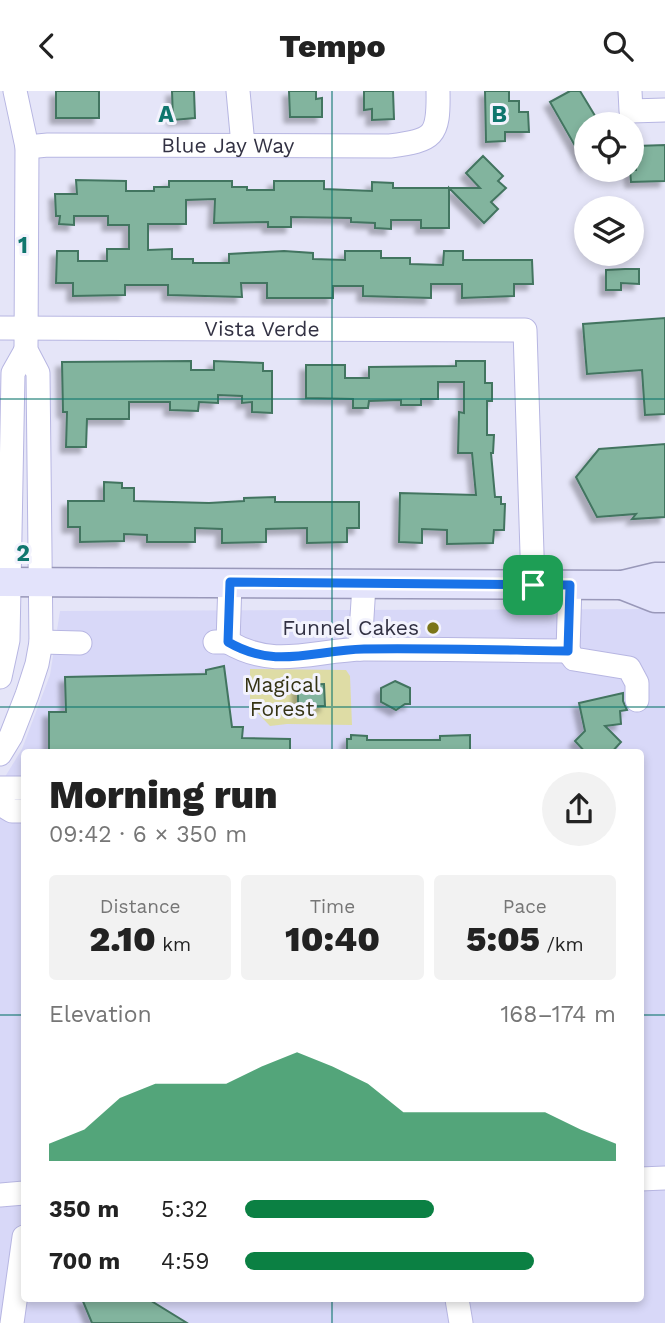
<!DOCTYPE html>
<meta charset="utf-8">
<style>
:root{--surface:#fff;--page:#f2f2f2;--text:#222;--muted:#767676;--accent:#0b8043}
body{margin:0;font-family:"Work Sans",sans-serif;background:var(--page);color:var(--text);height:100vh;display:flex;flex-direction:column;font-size:26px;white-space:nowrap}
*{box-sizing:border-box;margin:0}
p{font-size:23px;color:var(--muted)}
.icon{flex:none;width:38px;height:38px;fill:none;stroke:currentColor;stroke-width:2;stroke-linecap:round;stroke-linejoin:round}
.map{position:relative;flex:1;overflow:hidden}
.sheet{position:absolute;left:21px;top:658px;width:623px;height:553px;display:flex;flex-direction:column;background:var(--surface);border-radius:7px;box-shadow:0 4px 10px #0003}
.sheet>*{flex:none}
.tools{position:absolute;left:574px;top:21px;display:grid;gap:14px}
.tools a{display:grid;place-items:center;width:70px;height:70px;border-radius:50%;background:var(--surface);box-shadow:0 4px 10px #0003;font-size:35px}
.pin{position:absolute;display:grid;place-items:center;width:60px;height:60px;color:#fff;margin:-30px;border-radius:14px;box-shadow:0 4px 10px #0006}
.round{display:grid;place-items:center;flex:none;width:74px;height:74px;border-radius:37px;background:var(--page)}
.overview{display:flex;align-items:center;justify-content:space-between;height:119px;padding:0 28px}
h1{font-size:38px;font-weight:800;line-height:52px}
.stats{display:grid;grid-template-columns:repeat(3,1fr);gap:10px;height:119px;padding:7px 28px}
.stats div{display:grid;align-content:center;border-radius:7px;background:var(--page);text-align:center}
.stats b{font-size:35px;font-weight:800}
.stats small{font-size:19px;font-weight:400}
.stats p{font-size:19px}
.chart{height:196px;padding:14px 28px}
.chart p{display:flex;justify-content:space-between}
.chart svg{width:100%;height:126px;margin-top:7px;fill:var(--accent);opacity:.7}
ul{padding:0 28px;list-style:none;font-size:23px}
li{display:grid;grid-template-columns:112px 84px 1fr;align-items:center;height:52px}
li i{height:18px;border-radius:9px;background:var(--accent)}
header{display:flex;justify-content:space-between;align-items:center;height:91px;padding:0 28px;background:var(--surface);font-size:32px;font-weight:800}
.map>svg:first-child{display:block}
.built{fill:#d8d8f8;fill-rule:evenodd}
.green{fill:#dedca5}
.building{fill:#82b49e;stroke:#437460;stroke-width:2;filter:url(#shadow)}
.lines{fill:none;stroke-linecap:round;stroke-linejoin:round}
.minor-casing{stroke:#b7b6e2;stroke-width:25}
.major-casing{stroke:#9998b9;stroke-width:31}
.minor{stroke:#fff;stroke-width:23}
.major{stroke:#e3e3fb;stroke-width:28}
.route-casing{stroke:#fff;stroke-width:14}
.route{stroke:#1a73e8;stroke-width:9}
.grid{fill:none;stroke:#0f766e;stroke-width:2;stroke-opacity:0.55}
.poi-dot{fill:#7b7519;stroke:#f3f3fd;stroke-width:2.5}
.labels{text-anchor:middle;stroke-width:6;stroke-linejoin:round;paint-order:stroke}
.street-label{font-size:21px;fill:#323143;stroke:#f3f3fd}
.poi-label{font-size:21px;fill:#323143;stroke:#f3f3fd;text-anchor:end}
.park-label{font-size:21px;fill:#353314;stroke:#f3f3fd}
.grid-label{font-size:23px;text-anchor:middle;font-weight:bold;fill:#0f766e;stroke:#f3f3fd;stroke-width:6;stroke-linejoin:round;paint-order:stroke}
</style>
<header><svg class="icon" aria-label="back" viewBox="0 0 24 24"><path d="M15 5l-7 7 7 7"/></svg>Tempo<svg class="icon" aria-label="search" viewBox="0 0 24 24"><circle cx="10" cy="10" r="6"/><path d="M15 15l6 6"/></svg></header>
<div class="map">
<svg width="665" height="1232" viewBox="0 0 665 1232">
<defs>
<filter id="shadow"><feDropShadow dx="-5.5" dy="5.5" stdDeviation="2" flood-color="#0004"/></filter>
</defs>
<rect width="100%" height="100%" fill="#e5e5f8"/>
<path class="built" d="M 665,518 L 665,1232 L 0,1232 L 0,694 L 22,658 L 50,584 L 60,520 ZM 24,662 L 640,662 L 640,1208 L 24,1208 Z"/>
<polygon class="green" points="250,578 346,579 350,585 352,634 287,633 270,635 250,614"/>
<g class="building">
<rect x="56" y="0" width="43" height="27"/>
<polygon points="172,0 194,0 195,27 173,29"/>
<polygon points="289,0 316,0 316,8 322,7 322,26 290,26"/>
<polygon points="364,0 393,0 394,28 372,29 372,18 364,19"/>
<polygon points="485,0 509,0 509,10 519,10 519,21 528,21 529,41 505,41 505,50 486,51"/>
<polygon points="570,0 580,0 600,33 586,33 586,74 550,11"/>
<polygon points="665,54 665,90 631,91 630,79 636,79 636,55"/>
<polygon points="483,65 503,85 498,90 506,97 491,111 498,118 484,132 449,97 449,137 421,137 421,129 391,129 391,138 375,137 375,132 351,131 351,127 291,126 291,136 268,136 268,131 214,132 215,108 186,109 186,133 148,133 148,159 172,158 172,168 193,168 193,172 229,172 229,163 284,160 313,162 313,168 345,169 345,160 381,160 381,167 410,167 410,173 443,174 444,160 463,160 463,169 532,169 533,193 514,193 514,205 462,207 462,193 431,193 431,207 363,205 363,195 333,195 333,207 267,207 267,192 241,192 242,206 168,204 168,194 125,194 125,204 73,205 73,192 56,192 57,160 78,160 78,170 107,170 107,158 129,158 129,134 108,134 108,125 74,125 74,134 59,133 60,125 56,125 55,103 77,103 76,89 126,90 126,100 154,100 154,96 169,96 169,90 232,90 232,96 247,96 247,99 274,99 274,90 324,90 324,98 372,100 372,91 393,92 393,97 480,97 466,82"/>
<polygon points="625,178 639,178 639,193 621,192 621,199 606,199 606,179"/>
<polygon points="665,227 665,323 645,324 642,279 587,283 583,233"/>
<polygon points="191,270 191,279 214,279 214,270 263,272 263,280 272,280 272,322 252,321 252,311 242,312 242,305 218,304 218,312 199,311 198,320 170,319 170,311 129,311 129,328 87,328 86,356 66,356 67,321 63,321 62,271"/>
<polygon points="456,270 485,270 485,292 492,292 492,310 487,310 487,344 494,344 493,362 491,362 495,406 501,406 501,413 505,413 504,439 494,439 493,452 447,453 447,439 422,438 422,452 399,451 400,402 476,404 472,362 458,362 459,321 464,322 464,291 438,291 438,308 421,308 421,314 401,314 401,309 369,310 368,317 353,317 353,308 306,307 306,274 345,274 345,287 369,287 369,276 456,275"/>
<polygon points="665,353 665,426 632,428 636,423 597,426 576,386 599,358"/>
<polygon points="104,391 122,392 122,397 134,397 134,410 209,412 244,410 244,407 275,406 275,411 359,411 359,437 347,437 347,451 307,452 307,437 266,438 266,451 222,452 222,438 195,437 195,451 147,451 147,444 124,443 124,450 80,451 80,436 68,436 68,410 104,410"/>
<polygon points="224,575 232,636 243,636 242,647 290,648 290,662 49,662 49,621 66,621 65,586 206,583 206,579"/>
<polygon points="395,590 410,597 410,613 405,613 396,619 381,611 381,597"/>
<polygon points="324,593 325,615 298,615 298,594"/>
<polygon points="623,602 623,610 627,619 620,620 621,633 605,635 621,651 611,662 586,662 575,650 585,640 579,612"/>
<polygon points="351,644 367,645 367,649 440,649 440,645 470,644 470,662 347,662 347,648 351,648"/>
<polygon points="82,1208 148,1208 187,1232 92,1232"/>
</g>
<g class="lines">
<g class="minor-casing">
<g id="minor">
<polyline points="238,0 243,54"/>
<polyline points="630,0 631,20 665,19"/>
<path id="s1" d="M 27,56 L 48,54 L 390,55 C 434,49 439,46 438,0"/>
<path id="s2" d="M 0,237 L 525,239 L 533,494"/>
<polyline points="41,551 80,552"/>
<polyline points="215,551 228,551 230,491"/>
<path d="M 228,551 C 275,579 314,559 364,558 C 432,558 500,559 568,560 L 570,494"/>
<polyline points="360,558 364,494"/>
<polyline points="568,560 574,568 629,577 637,592 637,609"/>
<polyline points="0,586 8,549 13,282 26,259"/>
<polyline points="0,663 11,645 27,604 37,573 41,551 38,282 26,259 27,56 15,0"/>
<polyline points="0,697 24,697"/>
<polyline points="0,713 12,720 24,720"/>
<polyline points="640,1088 665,1087"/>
<polyline points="0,1104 24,1102"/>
<polyline points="457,1208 461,1232"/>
<polyline points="12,1232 24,1146"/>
</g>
</g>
<g class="major-casing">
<g id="major">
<polyline points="0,491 622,494 655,486 665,486"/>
<polyline points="622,494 655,507 665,507"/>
</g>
</g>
<use href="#minor" class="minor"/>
<use href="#major" class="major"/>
</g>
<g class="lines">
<g class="route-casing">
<path id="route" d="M 230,491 L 570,494 L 568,560 C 500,559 432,557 364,558 C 313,559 276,579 228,551 Z"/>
</g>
<use href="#route" class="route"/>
</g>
<path class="grid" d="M 332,0 L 332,662M 0,308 L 665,308M 0,616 L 665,616M 0,924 L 24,924M 640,924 L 665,924M 332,1208 L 332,1232"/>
<circle class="poi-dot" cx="433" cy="537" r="7"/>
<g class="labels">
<g class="street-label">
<text dy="7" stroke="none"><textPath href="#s1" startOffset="201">Blue Jay Way</textPath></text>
<text dy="7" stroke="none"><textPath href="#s2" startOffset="262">Vista Verde</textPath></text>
</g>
<g class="poi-label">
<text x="419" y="544">Funnel Cakes</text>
</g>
<g class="park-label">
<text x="282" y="601">Magical<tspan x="282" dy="24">Forest</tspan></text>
</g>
</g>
<g class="grid-label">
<text x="166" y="31">A</text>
<text x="499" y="31">B</text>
<text x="23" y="162">1</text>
<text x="23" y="470">2</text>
</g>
</svg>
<div class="tools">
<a><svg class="icon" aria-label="locate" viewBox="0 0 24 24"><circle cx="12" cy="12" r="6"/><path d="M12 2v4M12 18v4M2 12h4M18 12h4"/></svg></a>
<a><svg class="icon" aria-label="layers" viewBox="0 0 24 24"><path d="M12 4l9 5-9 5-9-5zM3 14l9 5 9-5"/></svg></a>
</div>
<div class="pin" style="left:533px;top:494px;background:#1e9e55"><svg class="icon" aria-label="arrive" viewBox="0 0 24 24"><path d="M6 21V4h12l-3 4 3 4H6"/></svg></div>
<section class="sheet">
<div class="overview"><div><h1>Morning run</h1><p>09:42 · 6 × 350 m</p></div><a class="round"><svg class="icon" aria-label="share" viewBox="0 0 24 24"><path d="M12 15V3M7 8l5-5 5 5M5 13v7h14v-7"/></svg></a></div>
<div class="stats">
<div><p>Distance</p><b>2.10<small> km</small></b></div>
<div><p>Time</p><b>10:40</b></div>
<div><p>Pace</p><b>5:05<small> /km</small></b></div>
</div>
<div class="chart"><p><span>Elevation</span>168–174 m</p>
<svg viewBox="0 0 160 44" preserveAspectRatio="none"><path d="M0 44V38L10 33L20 22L30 17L40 17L50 17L60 11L70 6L80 11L90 17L100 27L110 27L120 27L130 27L140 27L150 33L160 38V44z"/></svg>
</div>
<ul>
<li><b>350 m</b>5:32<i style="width:51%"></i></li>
<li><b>700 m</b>4:59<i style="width:78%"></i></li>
</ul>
</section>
</div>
